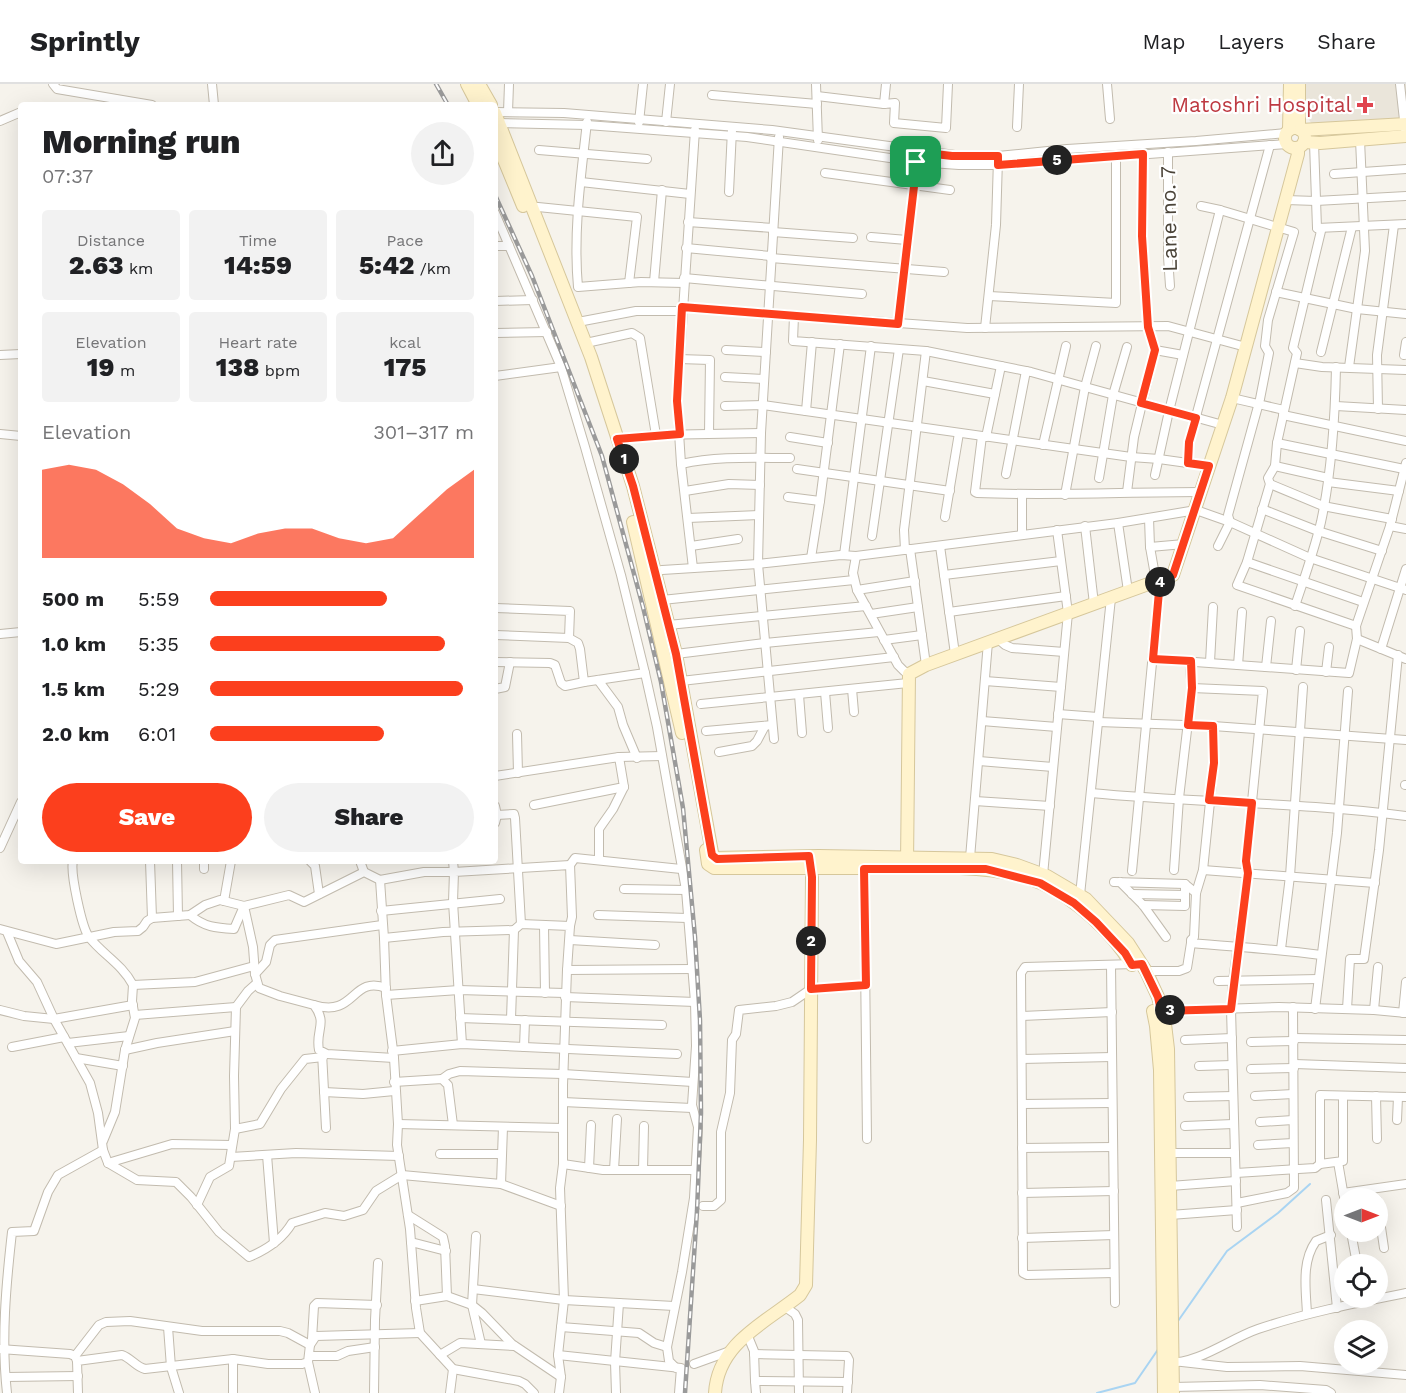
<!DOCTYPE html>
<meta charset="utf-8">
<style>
:root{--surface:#fff;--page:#f2f2f2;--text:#202124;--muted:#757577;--line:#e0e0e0;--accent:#fc3f1d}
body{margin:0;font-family:"Work Sans",sans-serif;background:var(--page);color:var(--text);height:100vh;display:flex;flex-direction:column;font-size:22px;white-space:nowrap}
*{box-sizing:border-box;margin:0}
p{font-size:20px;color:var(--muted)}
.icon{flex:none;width:33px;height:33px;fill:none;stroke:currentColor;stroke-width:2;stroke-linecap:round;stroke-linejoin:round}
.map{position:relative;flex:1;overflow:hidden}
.details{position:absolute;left:18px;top:18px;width:480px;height:762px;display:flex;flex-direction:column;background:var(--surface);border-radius:6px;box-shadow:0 6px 24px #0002}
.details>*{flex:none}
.needle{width:39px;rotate:90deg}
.controls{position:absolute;left:1334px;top:1104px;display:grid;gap:12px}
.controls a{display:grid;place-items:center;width:54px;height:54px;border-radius:50%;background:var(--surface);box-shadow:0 6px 24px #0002;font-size:30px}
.pin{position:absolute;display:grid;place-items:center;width:51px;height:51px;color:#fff;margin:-26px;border-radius:12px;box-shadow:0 3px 9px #0006}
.km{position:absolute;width:30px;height:30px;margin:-15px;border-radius:50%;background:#222;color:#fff;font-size:16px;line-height:30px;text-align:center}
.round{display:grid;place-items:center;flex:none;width:63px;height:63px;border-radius:32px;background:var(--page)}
.summary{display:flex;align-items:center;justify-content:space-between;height:102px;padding:0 24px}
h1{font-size:33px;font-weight:800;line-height:45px}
.metrics{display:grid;grid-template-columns:repeat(3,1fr);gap:9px;height:102px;padding:6px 24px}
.metrics div{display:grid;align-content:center;border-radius:6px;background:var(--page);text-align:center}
.metrics b{font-size:26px;font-weight:800}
.metrics small{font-size:16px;font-weight:400}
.metrics p{font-size:16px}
.chart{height:168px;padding:12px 24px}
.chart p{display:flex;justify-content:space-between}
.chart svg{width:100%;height:108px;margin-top:6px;fill:var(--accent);opacity:.7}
.cta{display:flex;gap:12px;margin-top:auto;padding:12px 24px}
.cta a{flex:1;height:69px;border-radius:36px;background:var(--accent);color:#fff;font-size:24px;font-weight:800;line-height:69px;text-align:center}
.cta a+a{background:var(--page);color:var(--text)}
ul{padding:0 24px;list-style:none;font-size:20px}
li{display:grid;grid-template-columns:96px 72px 1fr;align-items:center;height:45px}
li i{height:15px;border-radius:8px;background:var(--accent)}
header{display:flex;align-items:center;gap:36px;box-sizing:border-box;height:84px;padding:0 30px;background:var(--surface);border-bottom:2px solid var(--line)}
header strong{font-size:28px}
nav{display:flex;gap:33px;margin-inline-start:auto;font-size:21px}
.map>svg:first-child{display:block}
.residential{fill:#eae5da}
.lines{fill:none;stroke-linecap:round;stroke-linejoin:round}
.stream{stroke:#a9d4f2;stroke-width:2}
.street-casing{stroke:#c2bbae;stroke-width:10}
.secondary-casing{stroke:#d6c79b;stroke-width:14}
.street{stroke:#fff;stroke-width:8}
.secondary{stroke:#fff3cd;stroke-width:12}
.rail-casing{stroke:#9a9a9a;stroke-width:4.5}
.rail{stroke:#fff;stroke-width:2;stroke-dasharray:7;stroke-linecap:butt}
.route-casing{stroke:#fff;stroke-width:12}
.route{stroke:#fc3f1d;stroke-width:8}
.health-dot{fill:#e0444e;stroke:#fff;stroke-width:2}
.labels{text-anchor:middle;stroke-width:4.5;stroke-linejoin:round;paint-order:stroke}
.health-label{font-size:21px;fill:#be3a42;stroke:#fff;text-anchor:end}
.street-label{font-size:21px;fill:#4b4439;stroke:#fff}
</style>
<header>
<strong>Sprintly</strong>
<nav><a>Map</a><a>Layers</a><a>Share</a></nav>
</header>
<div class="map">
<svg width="1406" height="1309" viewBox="0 0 1406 1309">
<rect width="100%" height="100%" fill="#f6f3ec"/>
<polygon class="residential" points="1306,0 1406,0 1406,34 1314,42 1304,30"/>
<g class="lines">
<g class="stream">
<polyline points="1178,1237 1227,1167 1278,1129 1310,1100"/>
<polyline points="1097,1309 1135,1299 1159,1264"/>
</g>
<g class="street-casing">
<g id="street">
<polyline points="53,0 57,5 152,21"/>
<polyline points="212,0 214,21"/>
<polyline points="816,0 818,56"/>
<polyline points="1107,0 1110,35"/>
<polyline points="1400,0 1405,45"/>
<polyline points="712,11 817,20"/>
<polyline points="817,12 884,20 895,19 894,39 946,44 948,0"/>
<polyline points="884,20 886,0"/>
<polyline points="495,28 564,29 772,46 962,72 998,72 1067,65 1196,57 1286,49"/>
<polyline points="508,28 509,0"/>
<polyline points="0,37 21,28"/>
<path d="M 587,38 C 581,92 573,148 578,203 L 641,198 L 684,199"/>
<polyline points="639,38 643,0"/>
<polyline points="666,38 670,0"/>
<polyline points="495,39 587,41 747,53 917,78 959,81 998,81 1287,60"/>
<polyline points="1017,43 1019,0"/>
<polyline points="1314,59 1317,144 1321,147 1293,264 1297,269 1277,359 1275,382 1268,394 1270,400 1247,478 1237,501 1356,542"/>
<polyline points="539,66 647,75"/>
<polyline points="1168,68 1168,173 1170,202"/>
<polyline points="825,89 950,106"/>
<polyline points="1334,90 1406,85"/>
<polyline points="581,98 690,110"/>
<polyline points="729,108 732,46"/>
<polyline points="1286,116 1316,117 1406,112"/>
<polyline points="538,123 637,133 629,199"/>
<polyline points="495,129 561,283 585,363 621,491 645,589 657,643 686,806 695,918 696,962 692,1021 698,1043 694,1114 682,1188 667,1263 669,1277 676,1284"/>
<polyline points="688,138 773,144"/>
<polyline points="1317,144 1406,140"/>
<polyline points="773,148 853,154"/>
<polyline points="871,153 907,156"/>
<polyline points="495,162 509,162"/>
<polyline points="686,164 771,172"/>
<polyline points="771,174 944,188"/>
<polyline points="684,194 862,210"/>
<polyline points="654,198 662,106"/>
<polyline points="1276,208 1357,225 1406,230"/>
<polyline points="989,212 1116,219 1116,72"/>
<polyline points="495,217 533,216"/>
<polyline points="682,223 967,244 1168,242 1246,263"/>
<polyline points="794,232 793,257 926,267 1031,288 1223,341"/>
<polyline points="578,238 636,227 682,227"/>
<polyline points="898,240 917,74"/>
<polyline points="985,244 996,141 998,75"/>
<polyline points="495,249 547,248"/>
<polyline points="586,259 632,249 640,254 656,351 761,349"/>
<polyline points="726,266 766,268"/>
<polyline points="1155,266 1183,271"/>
<polyline points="1321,268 1352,143"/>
<polyline points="0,271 21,270"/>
<polyline points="1404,271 1406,258"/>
<polyline points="679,275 710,276 709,349"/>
<polyline points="1295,279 1322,283 1406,286"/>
<polyline points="1349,283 1365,167 1360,56"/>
<polyline points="495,292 561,283"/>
<polyline points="725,293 764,295"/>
<polyline points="923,297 995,310"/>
<polyline points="1232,314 1284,326"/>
<polyline points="725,322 763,321 1131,373 1159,375 1209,382"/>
<polyline points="1336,322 1406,326"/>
<polyline points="1378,325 1377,271 1394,141"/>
<polyline points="806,327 812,258"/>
<polyline points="1283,331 1406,357"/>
<polyline points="0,350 21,352"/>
<path d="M 982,352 L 975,408 L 977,409 C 1052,412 1126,408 1201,408"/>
<polyline points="790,353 828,359"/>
<polyline points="986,353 1001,282"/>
<polyline points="617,355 656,351"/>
<polyline points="1277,359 1404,385"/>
<polyline points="1043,361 1066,262"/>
<polyline points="1188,379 1189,358 1270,61"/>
<polyline points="1406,379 1390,442 1406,445"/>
<path d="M 681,380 C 718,372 753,374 790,374"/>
<polyline points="1275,382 1328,394"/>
<polyline points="797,385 950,407"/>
<polyline points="1006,390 1026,287"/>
<polyline points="1155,391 1169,327 1220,126 1201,122"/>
<polyline points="1099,394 1113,311 1127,263"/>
<polyline points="1328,398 1399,407"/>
<polyline points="1270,400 1323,422 1392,435"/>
<polyline points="685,407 729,400 760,401"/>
<polyline points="1127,408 1134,353 1155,266 1148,243 1142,152 1143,71"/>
<polyline points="1022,411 1022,451"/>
<polyline points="1065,411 1085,303 1096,262"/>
<polyline points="788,413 820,417"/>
<polyline points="1262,425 1318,447 1382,467"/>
<polyline points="945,433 959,349"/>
<polyline points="688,434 759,431"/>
<polyline points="1149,434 1150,463 1156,497"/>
<polyline points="1118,439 1128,507"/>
<polyline points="1085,442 1094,520"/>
<polyline points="872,452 899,265"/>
<polyline points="691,462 738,455"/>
<polyline points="940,462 955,570"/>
<polyline points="1218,462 1230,438 1228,431 1260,315 1269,269 1265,262 1268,236 1294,148 1220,126"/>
<polyline points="1150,463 1184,460"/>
<polyline points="910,465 926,581"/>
<polyline points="905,466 904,446 926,267"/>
<polyline points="844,471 871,262"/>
<polyline points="856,472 853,489 857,506 898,581 904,587 909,590"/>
<polyline points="811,474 820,417 840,260"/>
<polyline points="1247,478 1363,518"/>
<polyline points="693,484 681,380 677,317 695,46"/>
<polyline points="662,486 758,480 841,471 856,472 1118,439 1196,426 1230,438 1310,474 1406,506"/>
<polyline points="944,491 1061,477"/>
<polyline points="857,506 915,497"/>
<polyline points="662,516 854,496"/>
<path d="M 1295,522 C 1304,495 1314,467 1321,438 C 1332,387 1335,335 1336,283"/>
<polyline points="495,524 570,527 569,554 578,559 580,565 584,598 645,589"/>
<polyline points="949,528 1066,512"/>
<polyline points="871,530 918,523"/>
<polyline points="668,541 866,522"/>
<polyline points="0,550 21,548"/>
<polyline points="495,551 569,554"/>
<polyline points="998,555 1005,561 1012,564 1064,568"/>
<polyline points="1357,555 1406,575"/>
<polyline points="884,556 922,551"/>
<polyline points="1381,565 1406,485"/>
<polyline points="676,570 765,559 879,548"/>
<polyline points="1153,575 1349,589 1357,555 1356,542 1390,442"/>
<polyline points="495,578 550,579 555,581 561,599 565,602 584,598"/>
<polyline points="1210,578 1213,523"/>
<polyline points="1238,581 1242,528"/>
<polyline points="1266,583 1271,537"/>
<polyline points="1296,586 1300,547"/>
<polyline points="1326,588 1329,563"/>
<polyline points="598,596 618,623 623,641 637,674"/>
<polyline points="681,597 894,573"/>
<polyline points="985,597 1061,603"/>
<polyline points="1192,604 1263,607 1246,778 1248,789 1233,897 1231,925 1237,1143"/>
<polyline points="495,605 505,603 510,578"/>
<polyline points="852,605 854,628"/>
<polyline points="825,608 828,644"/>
<polyline points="799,611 802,649"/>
<polyline points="701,620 908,599"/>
<polyline points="1058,630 1098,633"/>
<polyline points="982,637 1057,643"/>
<polyline points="1098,638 1213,642 1406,656"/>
<path d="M 1213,642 L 1214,679 L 1203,786 L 1196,809 L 1194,853 L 1191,856 L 1191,859 C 1235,863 1278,865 1321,871"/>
<polyline points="706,647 772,641"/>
<polyline points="517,650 518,689"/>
<polyline points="774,655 758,480 761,349 779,53"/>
<polyline points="719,668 752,662 757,657 765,642"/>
<polyline points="619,673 662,672"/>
<polyline points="979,677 1053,683"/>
<polyline points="495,692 619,673 624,703 534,721"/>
<polyline points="1405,701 1406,701"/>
<path d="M 1091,709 C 1196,719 1302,718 1406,732"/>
<polyline points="975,717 1050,722"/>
<polyline points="495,722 497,731 495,739"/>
<polyline points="497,731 514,730 515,734 521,840"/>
<polyline points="0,764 21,718"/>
<polyline points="970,774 988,558"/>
<polyline points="599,776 599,745 613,725 624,703"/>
<path d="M 73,777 C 70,789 82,844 89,853 C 102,870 122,880 133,901 L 132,917 L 135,934 L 125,966 L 115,1028 L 103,1057"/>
<polyline points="150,777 152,834"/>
<polyline points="177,777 178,832"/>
<polyline points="310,777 315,782 319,810"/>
<polyline points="360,777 364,788"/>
<polyline points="570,781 575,774 681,785"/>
<polyline points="204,785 204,777"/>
<polyline points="864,785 867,1055"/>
<polyline points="1174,786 1179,714 1192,604 1190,586 1191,577"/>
<polyline points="1203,786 1375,799"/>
<polyline points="1132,787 1160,496"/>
<polyline points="1043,791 1068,529 1057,446"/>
<polyline points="380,796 424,788 454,788 453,777"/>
<polyline points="1114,798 1185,800 1196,809"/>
<polyline points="1120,798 1143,821 1166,853"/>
<polyline points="624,805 686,806"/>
<polyline points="1132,810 1185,811"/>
<polyline points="1080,811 1111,514"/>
<polyline points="224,817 231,777"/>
<polyline points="1143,821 1185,822 1185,800"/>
<polyline points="381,827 500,815"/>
<path d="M 190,831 C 204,843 216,844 234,845 L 244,822 L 289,811 L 304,818 L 364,788 L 380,796 L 384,854 L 386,911 L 394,974 L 398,1040 L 397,1061 L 410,1145 L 416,1224 L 420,1249 L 453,1285 L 519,1297 L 525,1300 L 534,1309"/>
<polyline points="598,831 687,834"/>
<polyline points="544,841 545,909"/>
<path d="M 0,845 L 56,860 L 114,848 L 138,847 L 143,843 L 147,837 L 152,834 L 190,831 L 205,821 L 220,816 L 244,822 L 253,863 L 255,890 L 259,904 L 280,912 L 314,921 C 328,940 315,946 319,966 L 327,970 L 394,974"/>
<path d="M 7,848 L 19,877 L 37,898 L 54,935 L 90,999 L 98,1029 L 103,1066 L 108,1079 L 137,1096 L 176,1098 L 191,1113 L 219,1148 L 249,1173 C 266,1166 282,1156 292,1139 L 325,1129 L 344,1132 L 363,1126 L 376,1107 L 402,1091 L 501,1100 L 561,1122"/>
<polyline points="384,854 443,848 514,846 521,840 570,842 567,886"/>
<polyline points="570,856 655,861"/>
<polyline points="1281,865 1290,792 1303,603"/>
<polyline points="1111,881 1115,1219"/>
<polyline points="1146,887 1179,887 1187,884 1191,859"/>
<polyline points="255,890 266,878 270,861 275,856 382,841"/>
<polyline points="1218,897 1318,895"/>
<polyline points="133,901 195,898 254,882"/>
<polyline points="386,911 459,906 565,909"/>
<polyline points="565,913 695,918"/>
<path d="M 314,921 C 356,934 351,891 386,904"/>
<polyline points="1315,925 1337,749 1348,607"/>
<polyline points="1347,925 1350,875 1364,875 1379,766 1398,571"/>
<polyline points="0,926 24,932 54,935 133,921"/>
<polyline points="1374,926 1378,883"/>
<polyline points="1161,927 1279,923 1374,926 1406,929"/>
<polyline points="1403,929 1406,898"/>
<polyline points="135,931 236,923"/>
<polyline points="1022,932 1112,928"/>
<polyline points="460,934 662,941"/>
<polyline points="511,935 514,846"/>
<polyline points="1294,954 1406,956"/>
<polyline points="1185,956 1232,954"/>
<polyline points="1251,958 1294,957"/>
<polyline points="68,959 129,952"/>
<polyline points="462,960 453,818 454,788 570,781 572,833 570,842"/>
<polyline points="12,963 64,953"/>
<polyline points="524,963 525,936"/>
<polyline points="125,966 157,959 235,947"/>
<polyline points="392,967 462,960 677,970"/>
<polyline points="322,969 326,1044"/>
<polyline points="76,974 123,982"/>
<polyline points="1022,975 1112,973"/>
<polyline points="1295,980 1406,984"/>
<polyline points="1199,982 1232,981"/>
<polyline points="1251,985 1294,984"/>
<polyline points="442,995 449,990 460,987 563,990 693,998"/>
<polyline points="394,998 442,995 448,1001 453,1041"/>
<polyline points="324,1008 363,1010 394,1007"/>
<polyline points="1255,1012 1293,1010"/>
<polyline points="1376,1012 1377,1055"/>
<polyline points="1188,1013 1233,1012"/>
<polyline points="563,1018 692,1024"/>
<polyline points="1022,1020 1112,1019"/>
<polyline points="1397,1036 1398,1013"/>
<polyline points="1260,1038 1293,1036"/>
<polyline points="398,1040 563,1044"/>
<polyline points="1185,1042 1233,1040"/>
<polyline points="235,1045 260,1040 281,1005 305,975 323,973"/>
<polyline points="1258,1061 1293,1059"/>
<polyline points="1022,1064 1113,1063"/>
<polyline points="1169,1069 1235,1069"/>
<polyline points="440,1070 502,1070"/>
<polyline points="267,1071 274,1159"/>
<polyline points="231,1073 296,1069 399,1072"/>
<polyline points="1338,1078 1344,1113"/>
<polyline points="108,1079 172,1060 232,1061"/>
<polyline points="563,1080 603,1086 695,1086"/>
<polyline points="1320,1080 1320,1011 1406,1013"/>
<polyline points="589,1084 591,1041"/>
<polyline points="614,1086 617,1035"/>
<polyline points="643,1086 644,1042"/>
<polyline points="1236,1089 1315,1084 1320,1080 1343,1077 1343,1012"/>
<polyline points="501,1100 503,1043"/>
<polyline points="1170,1102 1236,1097"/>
<polyline points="1022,1109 1114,1107"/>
<polyline points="1343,1109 1406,1100"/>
<polyline points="1326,1116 1337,1224"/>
<polyline points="1377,1116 1384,1164"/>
<polyline points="1237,1119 1287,1109 1294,1104 1293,923"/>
<polyline points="197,1121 210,1093 229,1082 235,1045 234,992 236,923 248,907 257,899"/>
<polyline points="703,1122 714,1122 721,1116 721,1048 730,1009 732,956 736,950 739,926 776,922 792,918 811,905 866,901"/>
<polyline points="408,1131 443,1153 445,1162 447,1212"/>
<polyline points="1170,1131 1237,1126"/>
<polyline points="1351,1148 1357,1180"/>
<polyline points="476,1152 472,1221 481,1260"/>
<polyline points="1022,1154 1114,1151"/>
<polyline points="411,1158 446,1167"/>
<polyline points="1114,1189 1027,1191 1023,1189 1021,889 1025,883 1135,880"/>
<polyline points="473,1205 564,1216 674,1222"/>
<polyline points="415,1217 447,1212 472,1221 482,1229 512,1260 561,1293"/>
<polyline points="785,1223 795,1230 798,1236 799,1309"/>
<path d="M 1307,1230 C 1306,1206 1301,1178 1316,1157 L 1331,1151"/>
<polyline points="168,1243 171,1283 179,1309"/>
<polyline points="561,1243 639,1249 654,1259 667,1263"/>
<polyline points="747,1250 754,1267 755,1297 848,1298"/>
<polyline points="312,1255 314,1222 317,1219 377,1221"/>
<polyline points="0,1265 70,1270 75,1272 77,1277"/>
<polyline points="754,1270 847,1272 849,1276 847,1309"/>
<polyline points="440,1271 460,1259 514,1262"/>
<polyline points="558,1271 681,1284 679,1309"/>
<polyline points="75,1272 99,1241 106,1238 130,1237 202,1247 280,1247 288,1249 310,1261"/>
<polyline points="309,1272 337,1272 348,1267 375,1263"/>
<polyline points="308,1278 315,1309"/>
<polyline points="1182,1278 1227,1283 1300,1282 1406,1291"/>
<path d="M 1168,1279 C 1200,1279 1229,1255 1258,1245 C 1305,1229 1356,1219 1406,1209"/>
<polyline points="694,1280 730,1267"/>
<polyline points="6,1293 78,1292"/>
<polyline points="755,1297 756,1309"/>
<polyline points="1173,1303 1260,1301 1326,1306 1331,1309"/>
<path d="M 7,1309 C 1,1256 6,1201 12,1148 L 34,1147 L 48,1108 L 58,1091 L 103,1066"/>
<path d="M 78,1309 L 77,1277 L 122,1271 C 131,1274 136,1283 145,1285 L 233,1275"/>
<polyline points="233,1309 233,1275 268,1280 302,1280 308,1278 310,1261 316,1252 420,1249"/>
<polyline points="374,1309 375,1236 378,1179"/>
<polyline points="450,1309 453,1285"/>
<polyline points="559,1309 561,1293 558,1271 564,1216 560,1104 563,1080 563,1001 567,886 692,885"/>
<polyline points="616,1309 615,1278 619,1219"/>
</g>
</g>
<g class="secondary-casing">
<g id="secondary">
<polyline points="467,0 478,21"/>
<polyline points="479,0 491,21"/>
<polyline points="495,29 591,273 633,402 676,570 713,774 819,772 992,775 1017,781 1047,792 1086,815 1128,859 1146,887 1158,913 1165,940 1168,965 1173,1309"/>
<circle cx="1295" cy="54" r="10"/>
<polyline points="1299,45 1299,0"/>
<polyline points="1289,46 1290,0"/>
<polyline points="1301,46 1406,40"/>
<polyline points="495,54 523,122"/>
<polyline points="1304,58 1320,59 1406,52"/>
<polyline points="633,438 682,649"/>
<path d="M 706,766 L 708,780 L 714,784 L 960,784 C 986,785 1016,788 1041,799 C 1077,816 1111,847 1132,881"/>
<polyline points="907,780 909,590 926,581 1173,491 1232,314 1298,70 1298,64"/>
<polyline points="1153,927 1156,942 1160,986 1164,1309"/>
<path d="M 715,1309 C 718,1259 765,1239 800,1211 L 806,1201 L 810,1056 L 812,793"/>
</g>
</g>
<use href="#street" class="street"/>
<use href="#secondary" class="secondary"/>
<g class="rail-casing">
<g id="rail">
<polyline points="436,0 448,21"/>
<polyline points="495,111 532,192 602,372 643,523 661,598 683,724 695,853 700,936 701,1029 697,1127 685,1309"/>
</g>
</g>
<use href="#rail" class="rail"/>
</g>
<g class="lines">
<g class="route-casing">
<polygon id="route" points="918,68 952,72 998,72 998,81 1143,70 1142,152 1148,243 1155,266 1141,319 1196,334 1189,358 1188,379 1209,382 1173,491 1160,496 1153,575 1191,577 1192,604 1188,641 1213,642 1214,679 1209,716 1252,719 1246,777 1248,789 1231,925 1161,927 1158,913 1142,880 1132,881 1125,869 1096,838 1074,819 1040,799 986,785 864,785 866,901 811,905 812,793 809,772 717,775 712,771 676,570 633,402 617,355 680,350 677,317 682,223 898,240"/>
</g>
<use href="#route" class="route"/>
</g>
<path class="health-dot" d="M1362 12h6v6h6v6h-6v6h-6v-6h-6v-6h6z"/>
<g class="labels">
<g class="health-label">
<text x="1352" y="28">Matoshri Hospital</text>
</g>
<g class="street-label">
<text transform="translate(1169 135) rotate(-91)" y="7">Lane no. 7</text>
</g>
</g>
</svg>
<div class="controls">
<a><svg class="needle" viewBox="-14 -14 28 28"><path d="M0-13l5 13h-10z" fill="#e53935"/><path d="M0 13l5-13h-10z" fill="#757577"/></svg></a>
<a><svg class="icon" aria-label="locate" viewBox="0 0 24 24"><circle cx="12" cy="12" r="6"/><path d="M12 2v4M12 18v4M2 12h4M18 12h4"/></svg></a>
<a><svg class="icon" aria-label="layers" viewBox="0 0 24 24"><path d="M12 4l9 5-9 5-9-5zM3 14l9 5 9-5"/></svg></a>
</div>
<div class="pin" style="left:916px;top:78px;background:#1e9e55"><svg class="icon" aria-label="arrive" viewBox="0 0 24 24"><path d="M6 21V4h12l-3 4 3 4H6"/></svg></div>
<b class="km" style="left:624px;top:375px">1</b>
<b class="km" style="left:811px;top:857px">2</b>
<b class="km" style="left:1170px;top:926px">3</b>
<b class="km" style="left:1160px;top:498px">4</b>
<b class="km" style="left:1057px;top:76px">5</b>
<section class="details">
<div class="summary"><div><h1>Morning run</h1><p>07:37</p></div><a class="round"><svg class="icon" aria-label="share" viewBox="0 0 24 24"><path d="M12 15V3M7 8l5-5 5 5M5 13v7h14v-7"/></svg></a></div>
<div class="metrics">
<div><p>Distance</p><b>2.63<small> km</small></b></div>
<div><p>Time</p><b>14:59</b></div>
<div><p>Pace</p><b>5:42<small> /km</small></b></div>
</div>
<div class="metrics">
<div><p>Elevation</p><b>19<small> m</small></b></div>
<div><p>Heart rate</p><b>138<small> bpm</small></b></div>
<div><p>kcal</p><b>175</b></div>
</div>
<div class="chart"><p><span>Elevation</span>301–317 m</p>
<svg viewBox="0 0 160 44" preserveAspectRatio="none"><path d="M0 44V8L10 6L20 8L30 14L40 22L50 32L60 36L70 38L80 34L90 32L100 32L110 36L120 38L130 36L140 26L150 16L160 8V44z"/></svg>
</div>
<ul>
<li><b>500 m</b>5:59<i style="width:67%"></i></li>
<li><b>1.0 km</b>5:35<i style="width:89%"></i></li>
<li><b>1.5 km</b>5:29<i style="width:96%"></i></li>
<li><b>2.0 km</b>6:01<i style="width:66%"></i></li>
</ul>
<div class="cta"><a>Save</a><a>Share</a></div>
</section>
</div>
